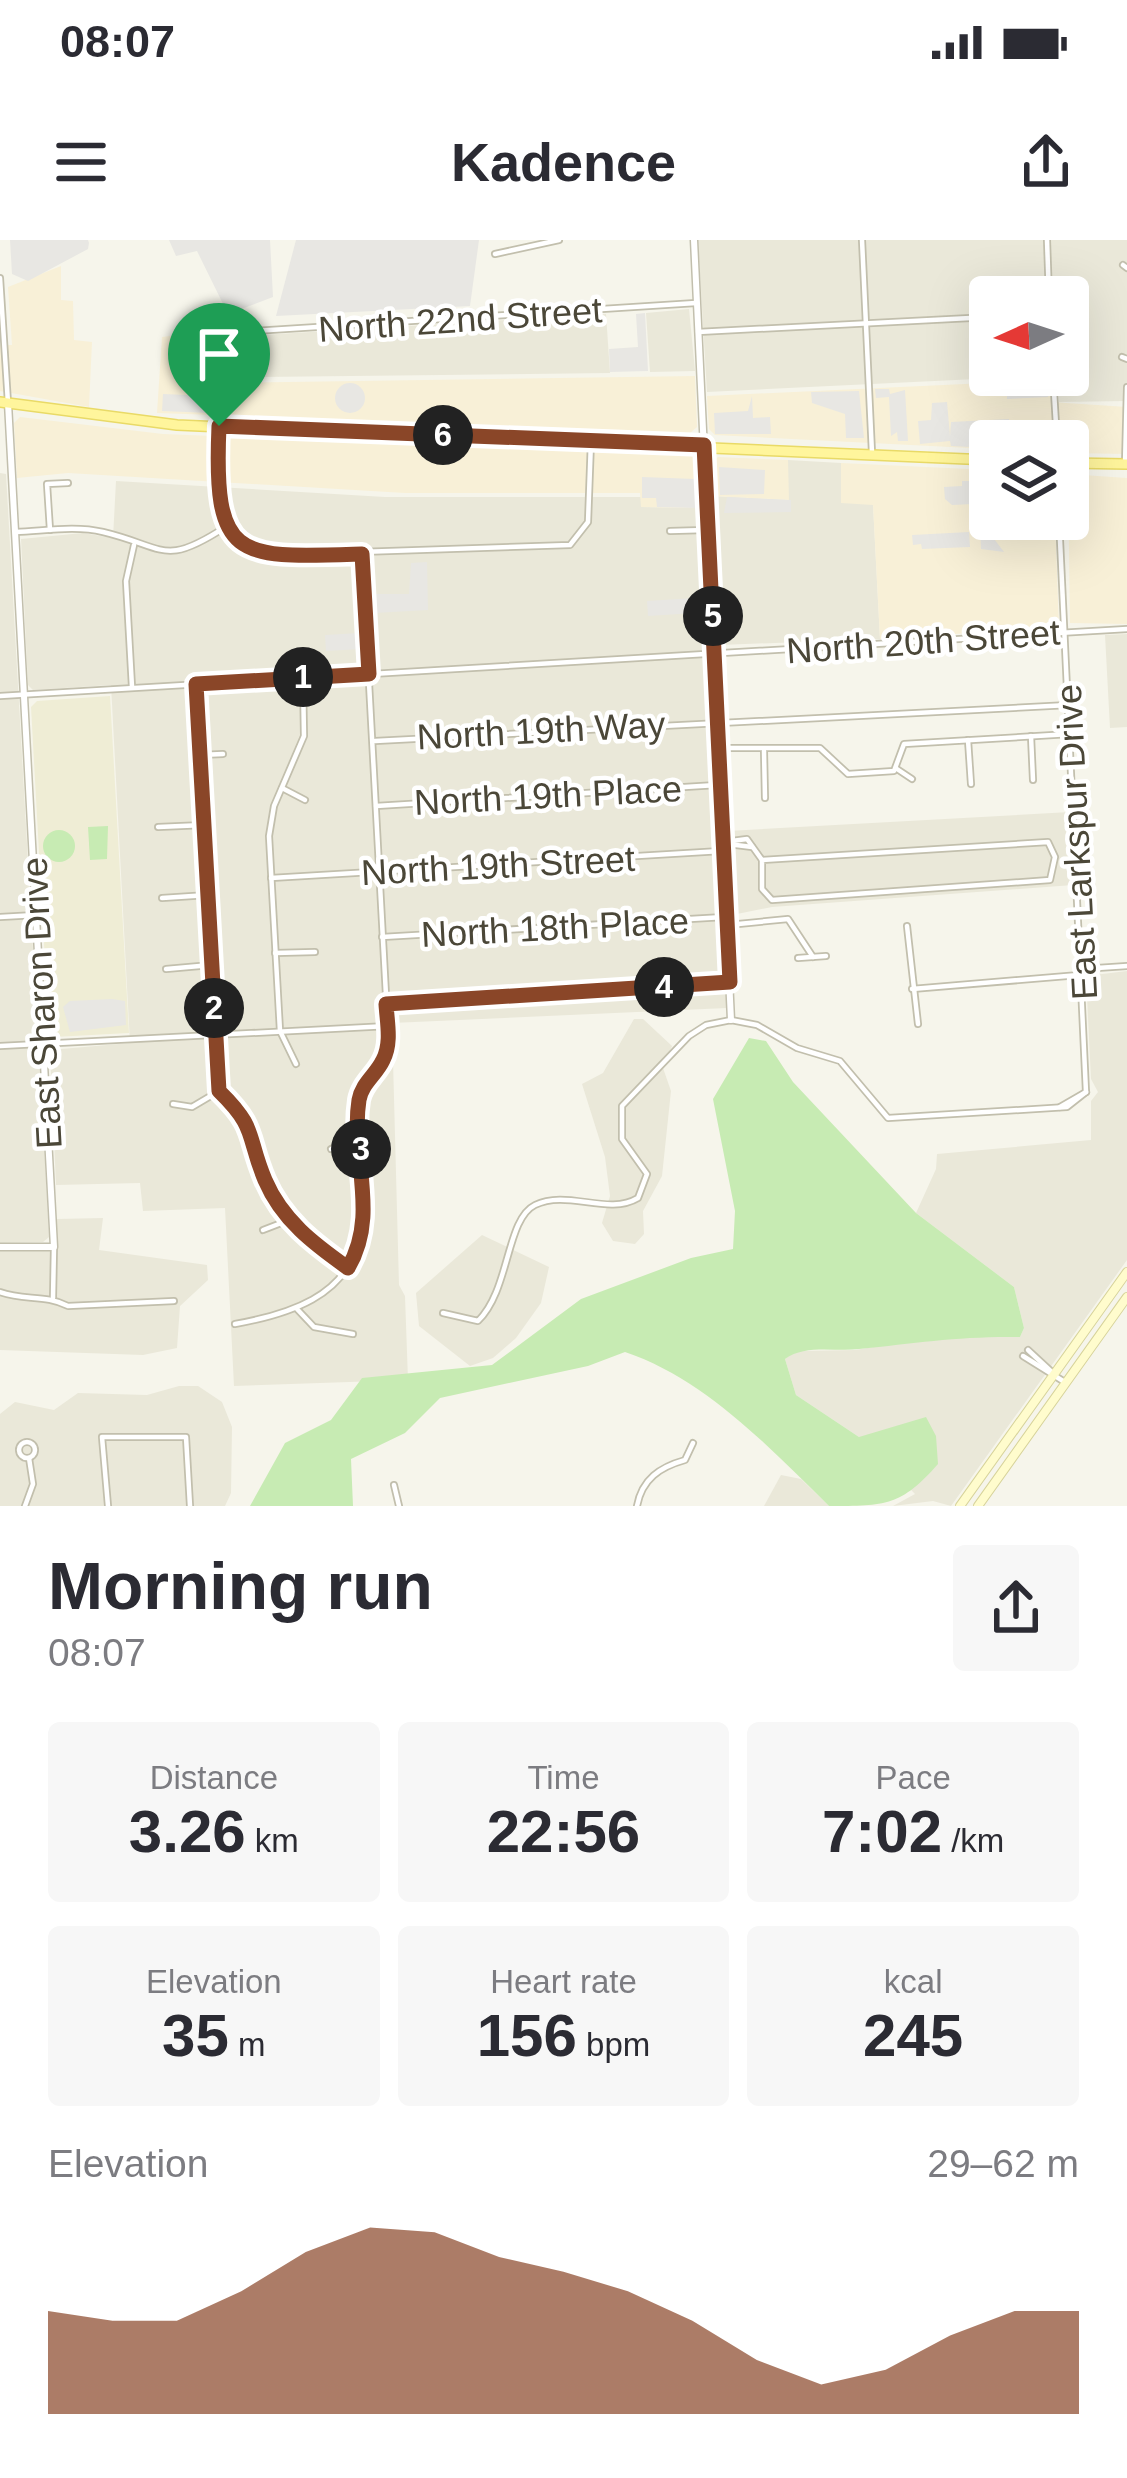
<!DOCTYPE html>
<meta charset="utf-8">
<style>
:root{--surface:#fff;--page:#f7f7f7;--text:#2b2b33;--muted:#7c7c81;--accent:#8a4628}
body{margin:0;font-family:Helvetica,sans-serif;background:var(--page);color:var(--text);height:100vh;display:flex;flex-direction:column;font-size:45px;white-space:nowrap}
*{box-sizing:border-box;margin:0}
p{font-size:39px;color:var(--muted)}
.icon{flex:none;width:66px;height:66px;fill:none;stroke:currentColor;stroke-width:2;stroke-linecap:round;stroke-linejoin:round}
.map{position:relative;height:1266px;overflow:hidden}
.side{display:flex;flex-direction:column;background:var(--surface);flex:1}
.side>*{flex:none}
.needle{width:78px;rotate:267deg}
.buttons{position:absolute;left:969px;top:36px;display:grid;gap:24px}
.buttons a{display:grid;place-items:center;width:120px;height:120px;border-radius:12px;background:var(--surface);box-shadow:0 12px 48px #0002;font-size:60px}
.pin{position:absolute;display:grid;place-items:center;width:102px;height:102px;color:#fff;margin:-123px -51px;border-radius:50% 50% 50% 0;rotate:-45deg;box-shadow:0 0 12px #0007}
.pin .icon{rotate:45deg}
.km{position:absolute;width:60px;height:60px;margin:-30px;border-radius:50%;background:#222;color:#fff;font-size:33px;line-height:60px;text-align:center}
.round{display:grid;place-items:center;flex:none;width:126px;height:126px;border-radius:12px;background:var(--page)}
.overview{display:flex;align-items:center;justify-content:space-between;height:204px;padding:0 48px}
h1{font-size:66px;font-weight:700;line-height:90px}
.figures{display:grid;grid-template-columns:repeat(3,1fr);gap:18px;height:204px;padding:12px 48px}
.figures div{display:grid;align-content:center;border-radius:12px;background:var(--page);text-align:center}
.figures b{font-size:60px;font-weight:700}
.figures small{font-size:33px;font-weight:400}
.figures p{font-size:33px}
.chart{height:336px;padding:24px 48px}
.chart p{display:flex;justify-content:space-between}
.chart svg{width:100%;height:216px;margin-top:12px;fill:var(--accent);opacity:.7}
.status{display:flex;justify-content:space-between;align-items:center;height:84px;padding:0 60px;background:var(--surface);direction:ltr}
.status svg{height:33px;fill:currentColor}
header{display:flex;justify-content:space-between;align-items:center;height:156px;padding:0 48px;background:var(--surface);font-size:54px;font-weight:700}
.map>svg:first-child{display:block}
.residential{fill:#eae8d9;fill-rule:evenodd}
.commercial{fill:#f8f0d7}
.education{fill:#efedd5}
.green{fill:#c7ebb3}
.parking{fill:#e8e7e3}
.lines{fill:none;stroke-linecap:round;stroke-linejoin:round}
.minor-casing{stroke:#c2bfad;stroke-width:8}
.tertiary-casing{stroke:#c2bfad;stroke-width:9}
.secondary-casing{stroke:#d7d39a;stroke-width:10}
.primary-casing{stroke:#e9da67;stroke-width:12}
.minor{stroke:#fff;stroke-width:4.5}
.tertiary{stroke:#fff;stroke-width:6}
.secondary{stroke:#fffccd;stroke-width:8}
.primary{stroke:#fff59c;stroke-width:9}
.route-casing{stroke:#fff;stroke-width:24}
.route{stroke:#8a4628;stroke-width:15}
.labels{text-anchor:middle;stroke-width:9;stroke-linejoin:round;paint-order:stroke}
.street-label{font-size:36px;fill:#4b4738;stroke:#fff}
</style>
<div class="status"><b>08:07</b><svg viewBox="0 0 49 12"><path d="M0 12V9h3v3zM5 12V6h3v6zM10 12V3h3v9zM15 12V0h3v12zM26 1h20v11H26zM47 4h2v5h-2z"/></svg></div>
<header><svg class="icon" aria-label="menu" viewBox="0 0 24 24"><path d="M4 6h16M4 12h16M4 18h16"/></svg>Kadence<svg class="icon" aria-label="share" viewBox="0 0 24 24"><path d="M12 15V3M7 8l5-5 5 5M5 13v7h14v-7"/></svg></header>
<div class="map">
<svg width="1127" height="1266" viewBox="0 0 1127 1266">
<rect width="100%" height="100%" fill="#f6f5eb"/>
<g class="residential">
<path d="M 698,0 L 1127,0 L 1127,161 L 1059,162 L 1057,135 L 707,152 ZM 990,57 L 1068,57 L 1068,135 L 990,135 Z"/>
<polygon points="689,69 695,131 650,132 646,73"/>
<polygon points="606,74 610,133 260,137 262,95"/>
<polygon points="788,220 841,223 841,262 873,264 880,399 720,405 713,256 788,260"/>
<polygon points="0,233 6,234 44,904 49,997 43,1002 0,1003"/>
<polygon points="116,241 385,257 641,257 642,267 702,268 727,768 392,783 399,1045 405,1056 408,1140 234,1146 225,968 143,971 140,943 56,945 50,810 130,803 111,445 33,450 28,445 21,299 83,293 113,298"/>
<polygon points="1127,394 1127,487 1110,488 1105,395"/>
<polygon points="1070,572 1073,645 772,667 732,675 728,591"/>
<polygon points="1127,731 1127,1020 951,1266 933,1261 893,1266 915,1254 859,1197 796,1155 785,1119 796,1111 855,1110 942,1096 1020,1097 1024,1088 1014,1047 916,973 936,929 937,914 1091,900 1091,861 1098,852 1091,839 1086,736"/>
<polygon points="634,779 643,779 672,806 663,828 671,851 662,936 643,971 644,994 635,1004 613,1001 602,983 610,956 605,917 582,844 603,833"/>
<polygon points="103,978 99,1010 207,1025 208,1040 180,1066 177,1108 143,1115 0,1110 0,1011 57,1011 56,979"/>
<polygon points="482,995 549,1027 541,1063 516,1098 493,1118 470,1126 419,1086 416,1053"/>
<polygon points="179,1146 198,1146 222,1162 232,1187 231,1253 225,1266 0,1266 0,1174 15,1162 54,1170 78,1153 147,1155"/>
<polygon points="781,1235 801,1239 829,1266 764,1266"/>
</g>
<g class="commercial">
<polygon points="61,26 61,60 73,61 74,100 92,102 89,167 0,151 0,105 12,105 8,47"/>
<polygon points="218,90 214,175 157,173 162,97"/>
<polygon points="695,136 697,187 689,194 228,176 224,171 224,143"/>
<polygon points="1049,140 1051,162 1127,167 1127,214 1068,213 1068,201 990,201 990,209 715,195 709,189 707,156"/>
<polygon points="20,177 163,194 691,215 698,221 702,268 641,267 640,253 405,253 68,233 17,238 14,183"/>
<polygon points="718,217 788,220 789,260 713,256 711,223"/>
<polygon points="841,223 990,230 990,279 1055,279 1059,387 880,399 873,265 841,263"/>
<polygon points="1068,234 1127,238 1127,384 1070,383"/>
</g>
<polygon class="education" points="110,456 129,793 54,797 49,794 31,467 37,461"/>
<g class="green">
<polygon points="108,586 107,619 90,620 88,587"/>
<circle cx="59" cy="606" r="16"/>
<path d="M 749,798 L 766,801 L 793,842 L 916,973 L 1014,1047 L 1024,1088 L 1020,1097 C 960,1096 917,1103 859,1109 C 835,1112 805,1104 785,1119 L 796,1155 L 859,1197 L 926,1177 L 936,1196 L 938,1224 C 901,1266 886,1266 829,1266 C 769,1207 705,1139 625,1112 L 588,1126 L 440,1158 L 405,1193 L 351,1219 L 353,1266 L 250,1266 L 285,1203 L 331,1180 L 362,1138 L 492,1125 L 581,1059 L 691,1018 L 733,1009 L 735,971 L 713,859 Z"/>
</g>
<g class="parking">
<polygon points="10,0 88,0 89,3 88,9 28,41 12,34"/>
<polygon points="169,0 270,0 273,57 228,74 197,11 176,16"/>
<polygon points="296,0 479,0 470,66 276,76"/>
<polygon points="645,73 648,131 610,132 609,109 638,107 636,74"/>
<polygon points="263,96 260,138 225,137 226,109 242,99"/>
<polygon points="1048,141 1048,157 1007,159 1007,143"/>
<circle cx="350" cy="158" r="15"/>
<polygon points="889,149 890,154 905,150 908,201 898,201 897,192 891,196 889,157 876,158 875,149"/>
<polygon points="859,151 864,198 846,198 845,174 812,163 811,152"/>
<polygon points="163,154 211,156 210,173 162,171"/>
<polygon points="752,156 753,178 770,177 771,194 715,194 714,173 748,171"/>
<polygon points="947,162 950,196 951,182 1009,179 1010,195 1044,194 1045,201 990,201 990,208 951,206 950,201 920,204 918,181 931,180 932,163"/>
<polygon points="719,227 765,230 764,254 720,255"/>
<polygon points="642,237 695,239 695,268 657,267 656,258 642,258"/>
<polygon points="978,239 985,239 988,291 1004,312 981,309"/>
<polygon points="962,241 975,241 976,258 973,264 952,265 945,259 944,247 962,246"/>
<polygon points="727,257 791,260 791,272 724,273"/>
<polygon points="969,292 970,307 922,309 921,304 913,305 912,295"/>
<polygon points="427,322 428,370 374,373 373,354 409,354 411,323"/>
<polygon points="694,358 695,373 648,376 647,361"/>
<polygon points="360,393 361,409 326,411 325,395"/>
<polygon points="112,759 125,761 126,785 70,792 63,767 70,761"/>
</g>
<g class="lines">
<g class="minor-casing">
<g id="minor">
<polyline points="862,0 872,213"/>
<polyline points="1047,0 1049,57"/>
<polyline points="495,14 559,0"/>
<polyline points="1123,25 1127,28"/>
<polyline points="0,38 8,163"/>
<polyline points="698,92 990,77"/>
<polyline points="1122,117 1127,119"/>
<polyline points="1053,135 1057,201"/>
<polyline points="591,201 588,282 570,305 269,315 237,298 217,262 224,93 696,63"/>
<polyline points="1125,224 1127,147"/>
<polyline points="1059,279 1086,852"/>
<polyline points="50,290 47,244 68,243"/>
<polyline points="670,291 706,290"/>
<path d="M 16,292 C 44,291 75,285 103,292 C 166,307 163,328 227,286"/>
<polyline points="196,444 219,851"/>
<polyline points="132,447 126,341 134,305"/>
<polyline points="0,456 1127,389"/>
<polyline points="1031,496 1033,540"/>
<polyline points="968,500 971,544"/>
<polyline points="375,501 1069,465"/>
<polyline points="720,508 820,508 848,534 894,531 904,504 1070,494"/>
<polyline points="764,511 765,558"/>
<polyline points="200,515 223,514"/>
<polyline points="897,529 912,539"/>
<polyline points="282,548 305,560"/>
<polyline points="376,566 717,545"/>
<polyline points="158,587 204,585"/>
<polyline points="724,602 747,599 762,620"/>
<polygon points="1048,602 1055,617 1050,640 772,660 762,649 762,620"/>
<polyline points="728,604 752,607"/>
<polyline points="271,638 721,611"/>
<polyline points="162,658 208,655"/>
<polyline points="0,677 36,675"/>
<polyline points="728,685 788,679 813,717"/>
<polyline points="907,686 918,784"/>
<polyline points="382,697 724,677"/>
<polyline points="275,713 315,712"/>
<polyline points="798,718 826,716"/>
<polyline points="166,729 211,725"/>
<polyline points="1082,729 1127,726"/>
<polyline points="912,749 1079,735"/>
<polyline points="388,763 730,742"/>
<polyline points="0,806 388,786"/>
<polyline points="296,824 280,791 269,596 274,566 304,496 303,439"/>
<path d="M 219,851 C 259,889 246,895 265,940 C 282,980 314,1004 348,1028"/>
<polyline points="173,864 192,867 219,851"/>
<polyline points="1060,867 1086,852"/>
<polyline points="331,909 360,896"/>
<polyline points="263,990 289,980"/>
<path d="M 0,1052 C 24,1061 45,1054 68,1066 L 174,1061"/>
<polyline points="53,1058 54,1007"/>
<polyline points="297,1069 314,1087 353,1094"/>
<path d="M 443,1073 L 478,1081 C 510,1050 506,979 535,965 C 567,949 608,976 638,958 L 647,934 L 622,899 L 622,866 L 689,796 L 706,785 L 731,780 L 757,785 L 797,808 L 840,821 L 888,878 L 1067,867 L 1086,852"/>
<path d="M 235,1084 C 386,1057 364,988 359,864 C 365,836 388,822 388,792 L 362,314"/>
<polyline points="1028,1110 1055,1135"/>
<polyline points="1023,1116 1063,1141"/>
<circle cx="27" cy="1210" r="8"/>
<polyline points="394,1245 399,1266"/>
<polyline points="25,1266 33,1244 29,1218"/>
<polyline points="108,1266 102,1197 186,1197 190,1266"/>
<path d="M 637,1266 C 642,1239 660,1227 685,1220 L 693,1203"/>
</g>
</g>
<g class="tertiary-casing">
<g id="tertiary">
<polyline points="694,0 731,780"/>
<polyline points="0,1007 54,1007 8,163"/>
</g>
</g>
<g class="secondary-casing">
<g id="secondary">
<polyline points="960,1266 1127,1032"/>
<polyline points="978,1266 1127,1057"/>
</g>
</g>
<g class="primary-casing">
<g id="primary">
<polyline points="0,162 177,185 990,220"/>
<polyline points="1068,223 1127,224"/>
</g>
</g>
<use href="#minor" class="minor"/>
<use href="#tertiary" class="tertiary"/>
<use href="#secondary" class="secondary"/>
<use href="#primary" class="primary"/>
</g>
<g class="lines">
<g class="route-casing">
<path id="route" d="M 219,186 L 704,205 L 730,742 L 386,764 C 387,782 392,803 383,820 C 376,835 362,843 359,860 C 350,917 380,974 348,1028 C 314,1004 282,980 265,940 C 246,895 258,889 219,851 L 196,444 L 369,434 L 362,314 C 237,318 213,322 219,186 Z"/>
</g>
<use href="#route" class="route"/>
</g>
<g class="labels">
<g class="street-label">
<text transform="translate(460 79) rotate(-4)" y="13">North 22nd Street</text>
<text transform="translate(923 401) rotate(-4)" y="13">North 20th Street</text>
<text transform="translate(541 490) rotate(-3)" y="13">North 19th Way</text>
<text transform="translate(548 555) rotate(-3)" y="13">North 19th Place</text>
<text transform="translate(1076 602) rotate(-93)" y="13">East Larkspur Drive</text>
<text transform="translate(498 625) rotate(-3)" y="13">North 19th Street</text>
<text transform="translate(555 687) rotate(-3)" y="13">North 18th Place</text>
<text transform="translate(41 763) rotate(-93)" y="13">East Sharon Drive</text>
</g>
</g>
</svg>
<div class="buttons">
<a><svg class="needle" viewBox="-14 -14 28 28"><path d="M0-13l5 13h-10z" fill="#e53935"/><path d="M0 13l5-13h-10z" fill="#7c7c81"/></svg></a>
<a><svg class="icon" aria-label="layers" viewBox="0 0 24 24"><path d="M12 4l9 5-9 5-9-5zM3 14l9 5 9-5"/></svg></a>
</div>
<div class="pin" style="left:219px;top:186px;background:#1e9e55"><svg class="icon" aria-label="arrive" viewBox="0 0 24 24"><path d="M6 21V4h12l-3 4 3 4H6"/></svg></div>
<b class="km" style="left:303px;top:437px">1</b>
<b class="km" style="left:214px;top:768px">2</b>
<b class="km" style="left:361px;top:909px">3</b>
<b class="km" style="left:664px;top:747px">4</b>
<b class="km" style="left:713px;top:376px">5</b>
<b class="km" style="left:443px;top:195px">6</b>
</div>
<section class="side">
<div class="overview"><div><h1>Morning run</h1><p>08:07</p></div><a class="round"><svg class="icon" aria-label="share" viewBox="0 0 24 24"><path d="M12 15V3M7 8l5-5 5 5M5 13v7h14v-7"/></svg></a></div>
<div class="figures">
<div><p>Distance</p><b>3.26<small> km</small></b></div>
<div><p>Time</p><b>22:56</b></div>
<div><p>Pace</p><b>7:02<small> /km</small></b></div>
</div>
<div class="figures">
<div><p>Elevation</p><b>35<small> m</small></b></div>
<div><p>Heart rate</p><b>156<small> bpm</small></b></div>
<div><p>kcal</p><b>245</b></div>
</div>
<div class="chart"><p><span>Elevation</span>29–62 m</p>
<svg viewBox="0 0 160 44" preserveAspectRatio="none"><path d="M0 44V23L10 25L20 25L30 19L40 11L50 6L60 7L70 12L80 15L90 19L100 25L110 33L120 38L130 35L140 28L150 23L160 23V44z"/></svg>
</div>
</section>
